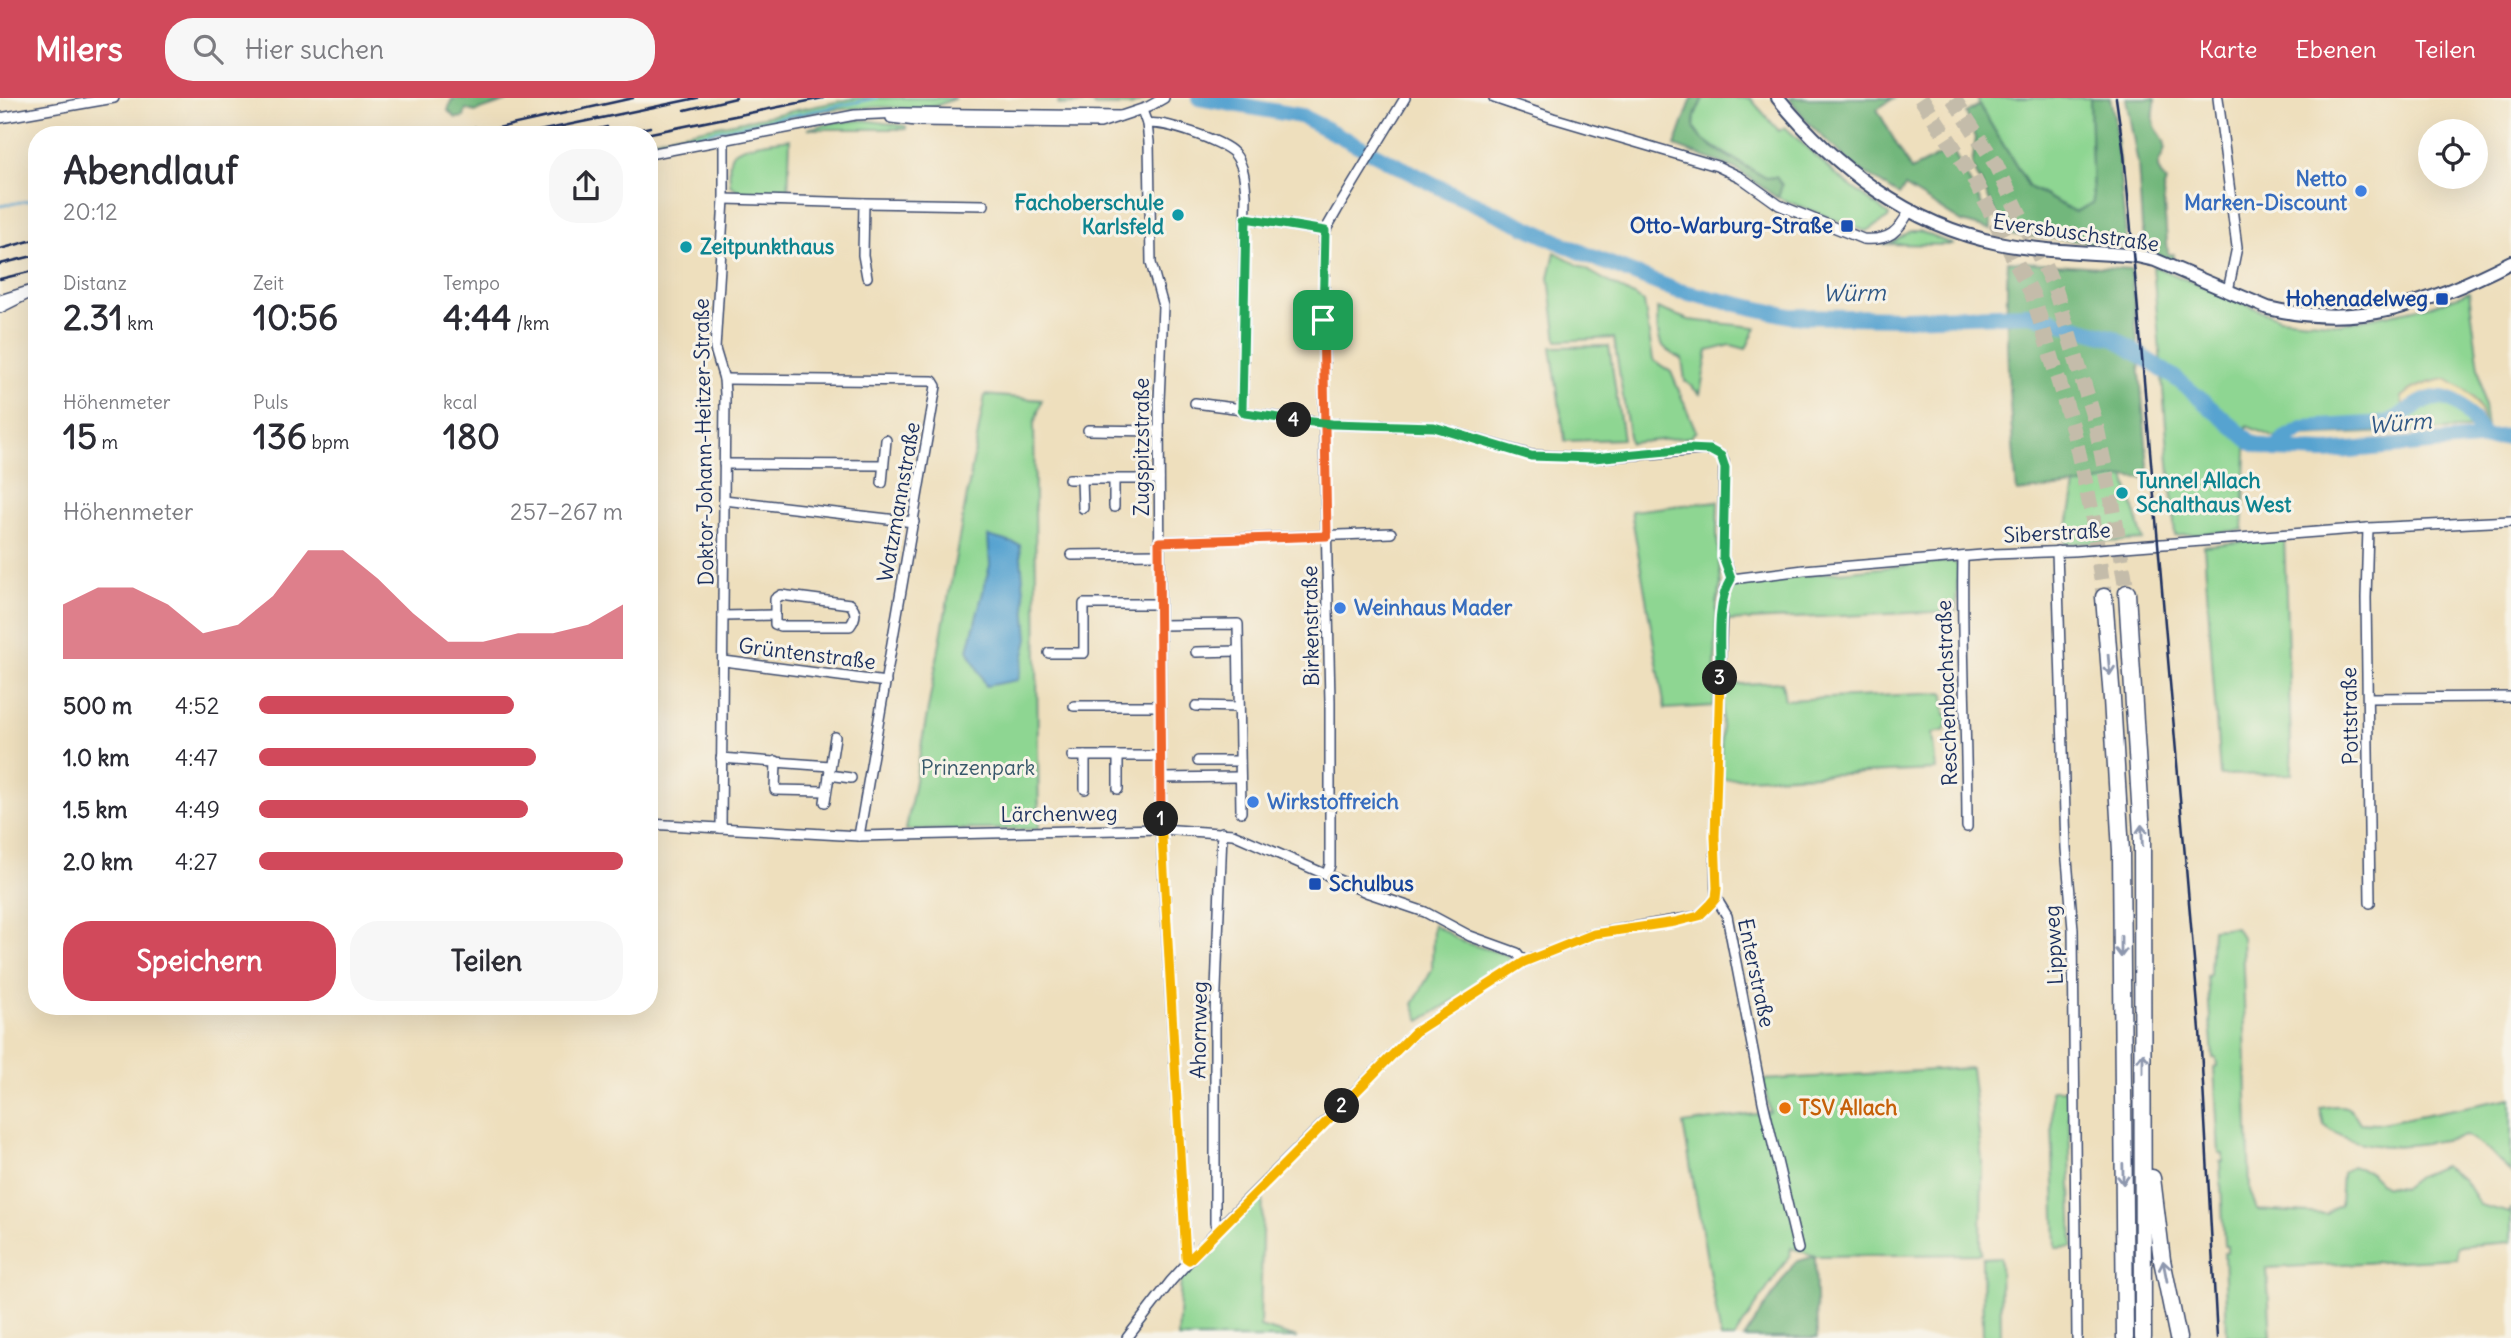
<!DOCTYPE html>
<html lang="de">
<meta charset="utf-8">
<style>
:root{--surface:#fff;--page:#f7f7f7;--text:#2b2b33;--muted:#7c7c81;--accent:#d1495b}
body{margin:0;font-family:Delius,sans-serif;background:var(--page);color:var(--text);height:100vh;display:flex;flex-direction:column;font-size:26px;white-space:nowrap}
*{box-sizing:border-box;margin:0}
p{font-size:23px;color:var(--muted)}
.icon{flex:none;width:38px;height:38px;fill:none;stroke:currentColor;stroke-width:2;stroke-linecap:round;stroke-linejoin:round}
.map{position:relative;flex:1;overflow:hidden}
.sheet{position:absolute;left:28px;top:28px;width:630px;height:889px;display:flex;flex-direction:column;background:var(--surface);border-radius:28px;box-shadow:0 7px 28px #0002}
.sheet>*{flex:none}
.fabs{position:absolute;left:2418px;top:21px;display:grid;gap:14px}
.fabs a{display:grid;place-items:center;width:70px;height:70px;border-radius:50%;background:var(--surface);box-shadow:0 7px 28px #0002;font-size:35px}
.pin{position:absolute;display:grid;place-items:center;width:60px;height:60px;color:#fff;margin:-30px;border-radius:14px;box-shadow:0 4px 10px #0006}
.km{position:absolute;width:35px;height:35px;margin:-18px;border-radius:50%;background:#222;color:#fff;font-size:19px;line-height:35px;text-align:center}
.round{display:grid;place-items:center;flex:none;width:74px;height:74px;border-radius:28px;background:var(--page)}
.overview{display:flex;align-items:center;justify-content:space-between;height:119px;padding:0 35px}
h1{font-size:38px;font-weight:800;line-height:52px}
.stats{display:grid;grid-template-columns:repeat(3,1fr);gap:10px;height:119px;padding:7px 35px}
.stats div{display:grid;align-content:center}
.stats b{font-size:35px;font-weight:800}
.stats small{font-size:19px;font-weight:400}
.stats p{font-size:19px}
.chart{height:196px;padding:14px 35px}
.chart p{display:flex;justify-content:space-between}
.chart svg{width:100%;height:126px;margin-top:7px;fill:var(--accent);opacity:.7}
.action{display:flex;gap:14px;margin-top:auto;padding:14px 35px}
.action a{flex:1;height:80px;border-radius:28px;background:var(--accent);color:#fff;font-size:28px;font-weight:800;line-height:80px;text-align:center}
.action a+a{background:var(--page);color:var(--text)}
ul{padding:0 35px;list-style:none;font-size:23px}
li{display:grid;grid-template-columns:112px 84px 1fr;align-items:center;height:52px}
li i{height:18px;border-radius:9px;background:var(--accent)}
header{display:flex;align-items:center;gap:42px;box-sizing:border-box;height:98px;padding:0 35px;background:var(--accent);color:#fff}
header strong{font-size:33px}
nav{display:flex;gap:38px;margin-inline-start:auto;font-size:24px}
.search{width:490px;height:63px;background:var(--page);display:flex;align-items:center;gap:18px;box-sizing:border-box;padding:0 24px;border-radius:28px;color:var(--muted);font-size:26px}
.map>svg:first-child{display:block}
.green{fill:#8ed692;stroke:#548278;stroke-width:2}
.forest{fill:#72b77c;stroke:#46736d;stroke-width:2}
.sand{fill:#eeda9e;stroke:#84847e;stroke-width:2}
.water{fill:#57a3d0;stroke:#396997;stroke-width:2}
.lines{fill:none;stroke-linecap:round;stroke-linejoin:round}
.stream{stroke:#57a3d0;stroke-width:2.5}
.river{stroke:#57a3d0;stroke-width:16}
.highway-tunnel{stroke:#c4bcaa;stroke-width:16;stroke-dasharray:16 8;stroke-linecap:butt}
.street-casing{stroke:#3b496c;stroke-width:12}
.secondary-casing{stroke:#3b496c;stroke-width:16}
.highway-casing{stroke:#3b496c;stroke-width:19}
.street{stroke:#fff;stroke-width:9}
.secondary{stroke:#fff;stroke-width:12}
.highway{stroke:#fff;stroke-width:16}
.rail{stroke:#1b2f5e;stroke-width:2.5}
.oneway{stroke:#8d97ae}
.split-1-casing{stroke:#fff;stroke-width:14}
.split-2-casing{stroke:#fff;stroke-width:14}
.split-3-casing{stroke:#fff;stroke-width:14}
.split-4-casing{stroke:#fff;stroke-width:14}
.split-5-casing{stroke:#fff;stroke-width:14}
.split-1{stroke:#f0652b;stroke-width:9}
.split-2{stroke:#f5b400;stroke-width:9}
.split-3{stroke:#f5b400;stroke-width:9}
.split-4{stroke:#22a559;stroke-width:9}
.split-5{stroke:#22a559;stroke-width:9}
.shop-dot{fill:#3f7fe0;stroke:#f7f3e8;stroke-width:2.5}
.culture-dot{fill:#0f9aa8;stroke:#f7f3e8;stroke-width:2.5}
.transit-dot{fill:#1a4fb4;stroke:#f7f3e8;stroke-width:2.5}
.food-dot{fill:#e8710a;stroke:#f7f3e8;stroke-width:2.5}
.labels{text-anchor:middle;stroke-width:6;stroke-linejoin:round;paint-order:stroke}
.shop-label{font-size:21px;font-weight:bold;fill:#366cbe;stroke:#f7f3e8;text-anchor:start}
.culture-label{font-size:21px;font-weight:bold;fill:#0d838f;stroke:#f7f3e8;text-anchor:start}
.transit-label{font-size:21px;font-weight:bold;fill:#164399;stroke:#f7f3e8;text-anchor:end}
.street-label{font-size:21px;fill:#1b2f5e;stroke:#f7f3e8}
.park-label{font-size:21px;fill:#38596b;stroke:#f7f3e8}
.food-label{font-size:21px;font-weight:bold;fill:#c56008;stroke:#f7f3e8;text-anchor:start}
.water-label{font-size:23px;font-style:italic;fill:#305886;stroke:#f7f3e8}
</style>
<header>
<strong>Milers</strong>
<div class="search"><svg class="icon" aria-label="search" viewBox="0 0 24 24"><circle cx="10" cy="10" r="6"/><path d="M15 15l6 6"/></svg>Hier suchen</div>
<nav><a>Karte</a><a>Ebenen</a><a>Teilen</a></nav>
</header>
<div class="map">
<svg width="2511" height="1240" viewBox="0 0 2511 1240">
<rect width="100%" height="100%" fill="#f7f3e8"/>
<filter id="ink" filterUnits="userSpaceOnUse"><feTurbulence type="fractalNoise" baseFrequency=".0143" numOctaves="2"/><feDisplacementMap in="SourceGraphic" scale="14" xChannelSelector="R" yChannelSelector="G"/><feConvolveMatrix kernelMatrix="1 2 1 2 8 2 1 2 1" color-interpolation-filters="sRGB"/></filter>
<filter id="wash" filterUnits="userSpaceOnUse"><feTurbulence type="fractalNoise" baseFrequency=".00686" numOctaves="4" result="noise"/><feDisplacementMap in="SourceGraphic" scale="28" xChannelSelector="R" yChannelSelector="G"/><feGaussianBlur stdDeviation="1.57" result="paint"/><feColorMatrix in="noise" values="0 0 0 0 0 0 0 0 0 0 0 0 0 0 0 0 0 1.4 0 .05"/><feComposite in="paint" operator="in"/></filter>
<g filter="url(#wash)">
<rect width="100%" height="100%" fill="#eedfbd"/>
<g class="green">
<polygon points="856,0 956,0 936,8 916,11 883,9 827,12 698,37 696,40 649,50 649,42"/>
<polygon points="1703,0 1750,0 1779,33 1785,29 1836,77 1889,117 1888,120 1867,133 1862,132 1776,99 1779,97 1776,79 1766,80 1703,42 1694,31 1695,18"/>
<polygon points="1978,0 2090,0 2093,105 2075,114 2029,89 1979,7"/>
<polygon points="864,22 906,28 906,31 807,31 836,24"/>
<path d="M 790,41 L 788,99 C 766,98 748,101 730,87 C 730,78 728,66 731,58 C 736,46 777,43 790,41 Z"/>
<polygon points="1911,133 1919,133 1954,147 1883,146 1893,144"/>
<polygon points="1555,154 1644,204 1653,262 1671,274 1696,333 1690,339 1630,345 1614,240 1557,243 1549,179"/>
<polygon points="2153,168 2279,220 2341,226 2434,207 2469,194 2487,330 2273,339 2247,328 2243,432 2175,438"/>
<path d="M 1657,210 L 1689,222 L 1756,229 L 1746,251 L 1731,247 L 1708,253 L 1700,296 L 1685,283 L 1682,261 C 1654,248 1658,238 1657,210 Z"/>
<polygon points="1609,248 1623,341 1565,343 1551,249"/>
<polygon points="985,297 1042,302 1034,326 1039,731 906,732"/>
<polygon points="2125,379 2143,442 2065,446 2075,388"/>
<polygon points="1718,403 1717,437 1721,486 1717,505 1714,608 1665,611 1631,413"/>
<polygon points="2284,439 2292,676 2220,677 2204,448"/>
<path d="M 1953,463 L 1958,468 L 1956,513 L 1725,523 C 1725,504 1726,490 1746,483 Z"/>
<polygon points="1782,584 1785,602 1944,595 1945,617 1950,618 1944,633 1932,635 1936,672 1720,681 1723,587"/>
<polygon points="1433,826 1463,844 1507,857 1510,862 1508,869 1420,923 1413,906 1432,872"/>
<polygon points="2236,829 2242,839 2250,1092 2257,1112 2326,1116 2340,1107 2342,1075 2352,1068 2370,1074 2384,1088 2403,1090 2417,1079 2443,1068 2464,1082 2480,1107 2510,1115 2511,1110 2511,1144 2457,1148 2457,1160 2267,1170 2271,1240 2230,1240 2227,1238 2224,1155 2227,1154 2227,1147 2224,1147 2220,1064 2223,1063 2223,1056 2219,1056 2214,969 2217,968 2216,960 2213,960 2207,878 2210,877 2212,831"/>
<polygon points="1971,970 1982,1062 1981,1156 1815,1158 1791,1150 1790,1157 1734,1240 1721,1240 1683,1026 1770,1014 1763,982"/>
<polygon points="2051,992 2068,992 2073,1149 2056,1150"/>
<path d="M 2511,1000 L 2511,1075 L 2490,1053 L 2466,1038 C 2419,1046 2365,1060 2324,1027 L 2320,1010 C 2342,1007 2349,1004 2360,1025 L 2376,1026 Z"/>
<polygon points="1263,1093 1260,1229 1297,1240 1178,1240 1181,1178 1217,1137"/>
<polygon points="2000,1159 2001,1240 1983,1240 1982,1160"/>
</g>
<g class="forest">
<polygon points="460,0 516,0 475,14 466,11 464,19 456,20 448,13 452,1"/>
<polygon points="1059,0 1149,0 1131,8 1094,8 1094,5 1058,7"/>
<path d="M 1692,0 L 1703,0 C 1699,9 1691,22 1695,32 C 1701,46 1751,71 1766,80 L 1776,79 L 1782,87 L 1779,97 L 1776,99 L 1736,71 L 1675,48 Z"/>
<polygon points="1789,0 1894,0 1877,11 1911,72 1952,51 1991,124 1991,132 1962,124 1905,89 1899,97 1853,67 1811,28"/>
<polygon points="2090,0 2110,0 2114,18 2127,148 2006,136 1972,67 1976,40 1966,15 1979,7 2029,89 2075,114 2093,105"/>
<path d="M 2126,0 L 2155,0 C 2156,9 2151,19 2155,28 C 2157,34 2165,40 2165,48 C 2164,66 2149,62 2166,84 L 2163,94 L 2168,156 L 2174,156 L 2173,163 L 2153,156 L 2147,152 L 2142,129 L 2138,66 Z"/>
<path d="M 2008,163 L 2131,171 L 2149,380 L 2125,379 L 2075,388 L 2017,394 C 2010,316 2004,241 2008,163 Z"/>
<polygon points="1815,1158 1817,1240 1744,1240 1795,1164"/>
</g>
<path class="sand" d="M 2446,281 C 2470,295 2478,298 2484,326 L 2475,325 C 2454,296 2440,294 2409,312 L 2403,307 L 2401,299 C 2415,288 2429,284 2446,281 Z"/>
<polygon class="water" points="988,438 1020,447 1028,541 1018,582 986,588 968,552 990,467"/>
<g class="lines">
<g class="stream">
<polyline points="1065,0 1066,0"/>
<polyline points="688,39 877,0"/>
<polyline points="0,108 37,101"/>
</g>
<g class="river">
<polyline points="1199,0 1301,18 1445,92 1592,159 1675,192 1790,218 1903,220 2030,216 2114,240 2178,282 2252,345 2276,352 2326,354 2511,338"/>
<path d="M 2276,352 L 2284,341 L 2304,330 L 2386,325 C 2401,320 2410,309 2425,303 C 2455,290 2471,319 2485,340"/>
</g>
</g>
</g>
<g filter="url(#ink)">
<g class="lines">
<g class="highway-tunnel">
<polyline points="1921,0 1973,79 2033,198 2073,331 2092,415 2104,499"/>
<polyline points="1953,0 1995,65 2055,191 2096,327 2113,410 2127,495"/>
</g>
<g class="street-casing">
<g id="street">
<path d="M 1494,0 L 1553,20 L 1717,68 L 1740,79 L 1779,107 L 1863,141 C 1890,143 1898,134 1910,112"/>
<polyline points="2218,0 2237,149 2228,193"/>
<polyline points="1142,12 1147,26 1149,44 1151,165 1163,208 1159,303 1161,731 1186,1160 1189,1162"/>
<polyline points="0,20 114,0"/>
<polyline points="891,20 916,23 1100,25 1148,9 1164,0"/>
<path d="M 1147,26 C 1163,22 1223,43 1234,55 C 1244,67 1245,83 1246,97 L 1242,311 L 1245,315 L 1332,326 L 1434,329 L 1531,357 L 1594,360 L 1701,352 L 1710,352 L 1721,358 L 1724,364 L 1723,459 L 1732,481"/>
<polyline points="649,56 855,17 902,15 1120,18"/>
<polyline points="724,101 864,105 863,157 867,179"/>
<polyline points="864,105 984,107"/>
<polyline points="1246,120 1325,133"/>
<polyline points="0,202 32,192"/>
<polyline points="0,210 36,192"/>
<polyline points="724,281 933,283 936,288 859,738"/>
<polyline points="1195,305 1242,311"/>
<polyline points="1088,332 1159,333"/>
<polyline points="724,366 883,367"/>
<polyline points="1069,381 1159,381"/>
<polyline points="1082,381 1083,410"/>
<polyline points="1114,381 1114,409"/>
<polyline points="882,385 886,342"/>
<polyline points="724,402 914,424"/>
<polyline points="2368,430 2366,500 2370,805"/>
<polyline points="1159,444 1391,435"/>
<polyline points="2057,453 2066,750 2073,831 2077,1240"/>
<polyline points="1072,457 1159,456"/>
<path d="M 1963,459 C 1961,549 1967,639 1967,729"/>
<polyline points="1732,481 1804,472 1994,456 2073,453 2368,430 2511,423"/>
<polyline points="1732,481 1725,491 1722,508 1715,738 1716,800 1727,818 1763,1004 1798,1151"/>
<path d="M 781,497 L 850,506 C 857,513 856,520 850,528 L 780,528 L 775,526 L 775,501 Z"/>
<polyline points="723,518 773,517"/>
<polyline points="1160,527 1238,526 1241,714"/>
<polyline points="1196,554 1238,553"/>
<polyline points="1049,555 1084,555 1084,506 1160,506"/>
<polyline points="724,563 886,584"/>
<polyline points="2368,600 2511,599"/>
<polyline points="1074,608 1160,608"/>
<polyline points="1196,608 1239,609"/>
<polyline points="1072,658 1160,658"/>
<polyline points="1085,658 1085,691"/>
<polyline points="1118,658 1118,691"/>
<polyline points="721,660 830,668"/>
<polyline points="776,663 775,692 826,693"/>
<polyline points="1198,663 1240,663"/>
<polyline points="829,677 851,680"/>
<polyline points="1161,680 1240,679"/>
<polyline points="825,704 835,639"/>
<polyline points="649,726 859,738 1161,731 1233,736 1366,794 1425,814 1470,838 1517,855 1524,864"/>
<polyline points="721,730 725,296 724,281 715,251 724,101 724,41"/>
<polyline points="1327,776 1330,767 1330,604 1324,325 1324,140 1325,133 1337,112 1405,0"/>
<polyline points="1219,1130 1215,1125 1215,919 1222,734"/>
<polyline points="1127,1240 1171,1183 1219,1130 1415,934 1524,864 1594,836 1699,818 1716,800"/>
</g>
</g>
<g class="secondary-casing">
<path id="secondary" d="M 1778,0 C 1834,69 1909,127 1998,145 C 2043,154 2091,154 2137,158 L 2155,162 L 2268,210 C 2359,232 2431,205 2511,164"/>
</g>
<g class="highway-casing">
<g id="highway">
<polyline points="2127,495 2142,736 2143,1240"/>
<polyline points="2104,499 2112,601 2121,753 2125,1240"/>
<polyline points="2152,1080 2162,1162 2178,1240"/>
</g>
</g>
<use href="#street" class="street"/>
<use href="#secondary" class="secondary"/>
<use href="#highway" class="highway"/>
<g class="rail">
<polyline points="2116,0 2124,56 2131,132 2200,932 2217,1240"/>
<polyline points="685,12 736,0"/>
<polyline points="441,37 475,29"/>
<polyline points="466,37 633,0"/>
<polyline points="520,37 697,0"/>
<polyline points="573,37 607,29"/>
<polyline points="616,37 650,29"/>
<polyline points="641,37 823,0"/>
<polyline points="0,151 37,141"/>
<polyline points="0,166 37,157"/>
<polyline points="0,181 37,172"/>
</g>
</g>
<defs><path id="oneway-shaft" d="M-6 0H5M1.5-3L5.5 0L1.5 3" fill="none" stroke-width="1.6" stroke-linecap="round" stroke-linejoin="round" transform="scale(1.75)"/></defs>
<g class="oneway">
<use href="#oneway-shaft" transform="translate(2109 567) rotate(85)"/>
<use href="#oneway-shaft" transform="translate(2142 737) rotate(-92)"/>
<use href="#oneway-shaft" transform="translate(2121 849) rotate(90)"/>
<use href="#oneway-shaft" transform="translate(2143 965) rotate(-90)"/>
<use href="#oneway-shaft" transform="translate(2123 1076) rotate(89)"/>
<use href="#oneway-shaft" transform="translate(2165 1173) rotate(-101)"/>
</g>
</g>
<g class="lines" filter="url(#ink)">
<g class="split-1-casing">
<polyline id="split-1" points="1161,721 1159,444 1327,438 1323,222"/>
</g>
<g class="split-2-casing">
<polyline id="split-2" points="1161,721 1186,1160 1189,1162 1342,1008"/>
</g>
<g class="split-3-casing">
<polyline id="split-3" points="1342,1008 1415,934 1524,864 1594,836 1675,824 1699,818 1711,806 1716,800 1717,790 1715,738 1720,580"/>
</g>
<g class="split-4-casing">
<path id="split-4" d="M 1294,322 L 1332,326 L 1434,329 L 1531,358 L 1594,360 L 1688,351 L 1710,352 L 1721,358 L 1725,370 L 1723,459 L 1731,481 C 1715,506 1721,551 1720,580"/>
</g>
<g class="split-5-casing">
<polyline id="split-5" points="1294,322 1245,315 1242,311 1246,120 1325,133 1323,222"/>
</g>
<use href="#split-1" class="split-1"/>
<use href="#split-2" class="split-2"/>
<use href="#split-3" class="split-3"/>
<use href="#split-4" class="split-4"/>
<use href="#split-5" class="split-5"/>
</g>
<g class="shop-dot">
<circle cx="2361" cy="93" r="7"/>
<circle cx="1340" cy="510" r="7"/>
<circle cx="1253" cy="704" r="7"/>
</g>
<g class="culture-dot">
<circle cx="1178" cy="117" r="7"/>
<circle cx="686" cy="149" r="7"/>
<circle cx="2122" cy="395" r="7"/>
</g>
<g class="transit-dot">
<rect x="1840" y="121" width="14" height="14" rx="3.5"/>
<rect x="2435" y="194" width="14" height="14" rx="3.5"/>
<rect x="1308" y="779" width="14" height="14" rx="3.5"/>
</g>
<circle class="food-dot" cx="1785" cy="1010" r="7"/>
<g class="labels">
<g class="shop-label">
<text x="2347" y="88" text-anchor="end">Netto<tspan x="2347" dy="24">Marken-Discount</tspan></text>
<text x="1354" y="517">Weinhaus Mader</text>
<text x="1267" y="711">Wirkstoffreich</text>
</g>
<g class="culture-label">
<text x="1164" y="112" text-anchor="end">Fachoberschule<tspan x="1164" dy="24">Karlsfeld</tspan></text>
<text x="700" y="156">Zeitpunkthaus</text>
<text x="2136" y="390">Tunnel Allach<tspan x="2136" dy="24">Schalthaus West</tspan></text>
</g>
<g class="transit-label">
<text x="1833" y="135">Otto-Warburg-Straße</text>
<text x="2428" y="208">Hohenadelweg</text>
<text x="1329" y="793" text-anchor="start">Schulbus</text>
</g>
<g class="street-label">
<text transform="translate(2076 135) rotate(8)" y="7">Eversbuschstraße</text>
<text transform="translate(704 344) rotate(-91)" y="7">Doktor-Johann-Heitzer-Straße</text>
<text transform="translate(1142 349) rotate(-90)" y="7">Zugspitzstraße</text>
<text transform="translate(899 404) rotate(-80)" y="7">Watzmannstraße</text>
<text transform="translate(2057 435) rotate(-3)" y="7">Siberstraße</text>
<text transform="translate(1311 528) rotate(-91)" y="7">Birkenstraße</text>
<text transform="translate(807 556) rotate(7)" y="7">Grüntenstraße</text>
<text transform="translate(1947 595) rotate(-92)" y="7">Reschenbachstraße</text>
<text transform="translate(2350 618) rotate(-91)" y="7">Pottstraße</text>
<text transform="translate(1059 716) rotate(-1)" y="7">Lärchenweg</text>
<text transform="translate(2054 847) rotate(-93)" y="7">Lippweg</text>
<text transform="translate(1756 875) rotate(78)" y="7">Enterstraße</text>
<text transform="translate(1199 932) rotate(-89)" y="7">Ahornweg</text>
</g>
<g class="park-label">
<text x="978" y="677">Prinzenpark</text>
</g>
<g class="food-label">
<text x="1799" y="1017">TSV Allach</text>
</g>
<g class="water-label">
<text transform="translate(1854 195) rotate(-1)" y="8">Würm</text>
<text transform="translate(2400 325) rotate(-5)" y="8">Würm</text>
</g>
</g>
</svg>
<div class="fabs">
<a><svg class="icon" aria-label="locate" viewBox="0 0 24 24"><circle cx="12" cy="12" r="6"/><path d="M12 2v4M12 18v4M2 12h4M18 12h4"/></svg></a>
</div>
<div class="pin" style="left:1323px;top:222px;background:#1e9e55"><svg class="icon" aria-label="arrive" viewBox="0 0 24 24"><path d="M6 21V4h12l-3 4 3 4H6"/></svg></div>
<b class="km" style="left:1161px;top:721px">1</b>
<b class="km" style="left:1342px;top:1008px">2</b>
<b class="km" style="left:1720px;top:580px">3</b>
<b class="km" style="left:1294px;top:322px">4</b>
<section class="sheet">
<div class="overview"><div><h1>Abendlauf</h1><p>20:12</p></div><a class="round"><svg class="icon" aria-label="share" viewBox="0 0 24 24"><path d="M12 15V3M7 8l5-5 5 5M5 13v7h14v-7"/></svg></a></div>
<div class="stats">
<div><p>Distanz</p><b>2.31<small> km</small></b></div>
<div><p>Zeit</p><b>10:56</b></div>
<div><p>Tempo</p><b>4:44<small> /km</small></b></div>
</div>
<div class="stats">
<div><p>Höhenmeter</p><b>15<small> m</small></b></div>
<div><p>Puls</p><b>136<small> bpm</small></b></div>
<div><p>kcal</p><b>180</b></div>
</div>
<div class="chart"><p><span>Höhenmeter</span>257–267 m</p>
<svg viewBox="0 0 160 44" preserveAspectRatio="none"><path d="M0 44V25L10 19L20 19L30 25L40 35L50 32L60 22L70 6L80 6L90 16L100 28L110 38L120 38L130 35L140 35L150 32L160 25V44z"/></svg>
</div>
<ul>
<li><b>500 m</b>4:52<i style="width:70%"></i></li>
<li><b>1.0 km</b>4:47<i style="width:76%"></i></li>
<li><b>1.5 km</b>4:49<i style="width:74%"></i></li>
<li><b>2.0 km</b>4:27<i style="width:100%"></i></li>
</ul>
<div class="action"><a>Speichern</a><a>Teilen</a></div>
</section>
</div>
